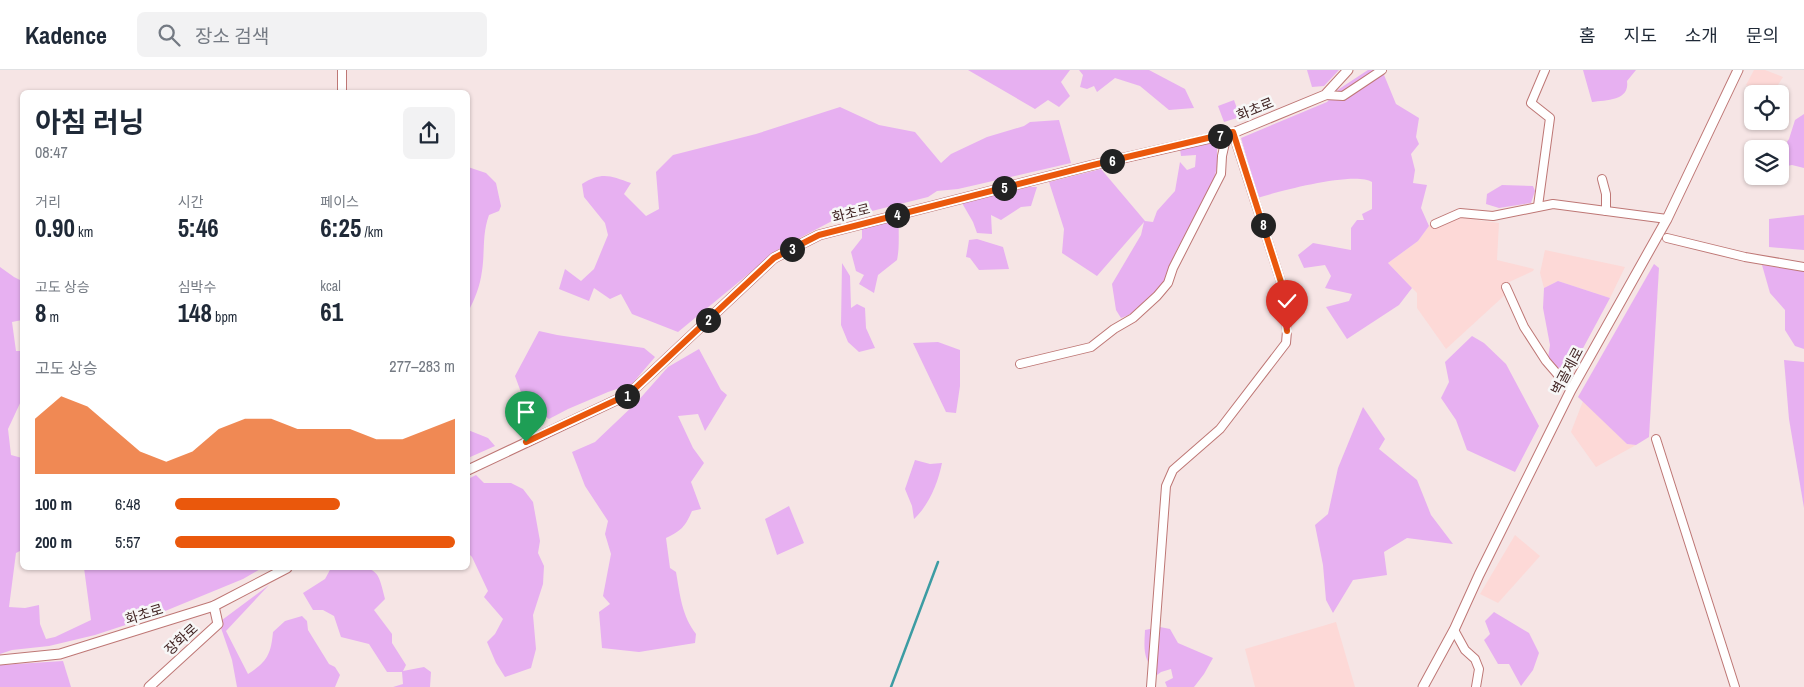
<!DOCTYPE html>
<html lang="ko">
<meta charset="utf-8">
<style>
:root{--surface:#fff;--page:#f2f2f3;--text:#1f2937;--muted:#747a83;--line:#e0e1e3;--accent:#ea580c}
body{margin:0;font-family:"Archivo Narrow","Noto Sans KR",sans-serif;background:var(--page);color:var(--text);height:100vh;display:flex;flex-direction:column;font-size:19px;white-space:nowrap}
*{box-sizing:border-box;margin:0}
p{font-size:16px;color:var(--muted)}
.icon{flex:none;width:28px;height:28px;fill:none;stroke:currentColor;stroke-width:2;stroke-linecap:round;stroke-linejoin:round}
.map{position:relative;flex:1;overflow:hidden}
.sheet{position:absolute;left:20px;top:20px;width:450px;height:480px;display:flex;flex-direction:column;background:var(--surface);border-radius:8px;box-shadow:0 1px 4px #0004}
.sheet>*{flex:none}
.controls{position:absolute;left:1744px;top:15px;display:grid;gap:10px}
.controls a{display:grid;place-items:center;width:45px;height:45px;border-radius:8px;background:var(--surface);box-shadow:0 1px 4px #0004;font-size:25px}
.pin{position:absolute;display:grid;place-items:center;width:42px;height:42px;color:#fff;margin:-51px -21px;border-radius:50% 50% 50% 0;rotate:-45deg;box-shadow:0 0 5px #0007}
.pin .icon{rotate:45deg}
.km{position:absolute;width:25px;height:25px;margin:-12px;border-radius:50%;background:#222;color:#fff;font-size:14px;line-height:25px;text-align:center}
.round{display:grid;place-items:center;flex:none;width:52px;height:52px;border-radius:8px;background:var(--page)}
.headline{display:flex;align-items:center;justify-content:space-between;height:85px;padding:0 15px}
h1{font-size:28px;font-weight:700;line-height:38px}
.figures{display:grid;grid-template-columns:repeat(3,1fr);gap:8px;height:85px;padding:5px 15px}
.figures div{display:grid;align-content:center}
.figures b{font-size:25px;font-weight:700}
.figures small{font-size:14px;font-weight:400}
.figures p{font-size:14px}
.chart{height:140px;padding:10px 15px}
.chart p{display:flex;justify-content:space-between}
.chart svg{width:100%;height:90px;margin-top:5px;fill:var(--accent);opacity:.7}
ul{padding:0 15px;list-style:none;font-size:16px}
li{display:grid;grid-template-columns:80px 60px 1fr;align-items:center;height:38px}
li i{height:12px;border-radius:6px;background:var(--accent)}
header{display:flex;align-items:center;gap:30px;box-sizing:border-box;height:70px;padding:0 25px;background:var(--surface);border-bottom:1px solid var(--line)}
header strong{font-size:24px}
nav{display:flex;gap:28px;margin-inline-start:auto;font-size:18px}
.search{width:350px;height:45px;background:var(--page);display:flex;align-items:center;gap:12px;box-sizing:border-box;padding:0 18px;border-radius:8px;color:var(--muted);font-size:19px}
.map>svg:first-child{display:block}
.built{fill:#fdd9d7}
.green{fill:#e7b0f1}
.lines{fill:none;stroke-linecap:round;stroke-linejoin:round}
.stream{stroke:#3c9ca3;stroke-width:2.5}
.minor-casing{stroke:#be7775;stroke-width:10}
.tertiary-casing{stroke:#be7775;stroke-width:11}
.minor{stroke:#fff;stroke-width:8}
.tertiary{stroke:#fff;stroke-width:9}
.route-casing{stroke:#fff;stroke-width:10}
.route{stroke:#ea580c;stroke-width:6}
.labels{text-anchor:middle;stroke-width:5;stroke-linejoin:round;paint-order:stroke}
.street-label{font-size:14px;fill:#422524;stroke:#f7f7f7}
</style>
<header>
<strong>Kadence</strong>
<div class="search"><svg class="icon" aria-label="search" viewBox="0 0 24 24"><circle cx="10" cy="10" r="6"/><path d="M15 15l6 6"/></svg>장소 검색</div>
<nav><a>홈</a><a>지도</a><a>소개</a><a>문의</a></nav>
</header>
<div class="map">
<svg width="1804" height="617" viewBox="0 0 1804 617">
<rect width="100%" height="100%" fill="#f6e5e5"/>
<g class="built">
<polygon points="1754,0 1765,0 1783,7 1772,24 1767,24 1746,15"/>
<polygon points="1461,148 1499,153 1497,190 1534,199 1533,201 1507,213 1506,224 1446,279 1417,238 1417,223 1388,193 1418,171 1434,149"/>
<polygon points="1545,180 1625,197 1610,228 1558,211 1544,218 1540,203"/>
<polygon points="1583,331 1627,374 1636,375 1596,397 1571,362"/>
<polygon points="1515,465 1540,486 1498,533 1480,524"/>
<polygon points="1336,552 1355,617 1255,617 1245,579"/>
</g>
<g class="green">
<polygon points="968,0 1070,0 1061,12 1070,26 1059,37 1048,30 1035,39"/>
<polygon points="1079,0 1149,0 1185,19 1194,38 1169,40 1140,16 1115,8 1097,22 1094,16 1087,19 1080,17 1083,5"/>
<polygon points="1307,0 1339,0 1324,16 1312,17"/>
<path d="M 1368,0 L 1382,0 L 1396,34 L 1419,48 L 1416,67 L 1419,74 L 1411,84 L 1415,100 L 1413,113 L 1427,115 L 1421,138 L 1429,156 L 1418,171 L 1388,193 L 1412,218 L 1399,235 L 1347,269 L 1326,237 L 1349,231 L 1352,224 L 1325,218 L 1331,206 L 1325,195 L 1304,198 L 1298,185 L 1313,173 L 1351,180 L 1351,158 L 1357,150 L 1364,150 L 1362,144 L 1372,139 L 1372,112 C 1355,101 1279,121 1258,128 L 1241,68 L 1327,32 L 1339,19 Z"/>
<path d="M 1583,0 L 1636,0 L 1627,11 C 1630,31 1606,30 1592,32 Z"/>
<polygon points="1234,30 1240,47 1224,52 1218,36"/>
<path d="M 840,37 L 879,55 L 915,62 L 941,93 L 951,84 L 987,67 L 1024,56 L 1030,52 L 1059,50 L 1071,93 L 958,119 L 937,121 L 928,127 L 832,151 L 779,179 L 678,262 L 632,244 L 621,224 L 610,229 L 594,218 L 589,231 L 559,219 L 565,199 L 581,211 L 594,199 L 608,165 L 605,153 L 584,127 L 582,114 C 602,101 611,106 631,113 L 624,124 L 646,146 L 659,139 L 656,102 L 673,85 L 756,64 Z"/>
<polygon points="1804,44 1804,98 1792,95 1787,96 1780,90 1780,82 1789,69 1795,50"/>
<path d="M 1217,72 L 1217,97 L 1213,113 L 1186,166 C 1175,178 1172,193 1166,208 C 1163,217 1155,227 1147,232 C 1145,234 1142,234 1140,236 C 1132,242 1131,245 1121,248 L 1116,240 L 1112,214 L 1141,165 L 1144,152 L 1097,206 L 1062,183 L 1064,159 L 1049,112 L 1101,99 L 1145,151 L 1153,152 L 1157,141 L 1175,121 L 1180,92 L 1187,100 L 1195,97 L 1196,85 L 1181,86 L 1180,79 L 1199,74 Z"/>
<path d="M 468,97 L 486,103 L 496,113 L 501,136 L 499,141 L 489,145 C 482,164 485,181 482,201 C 480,216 475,229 468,242 Z"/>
<polygon points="1502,115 1533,116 1535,121 1531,133 1499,138 1486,134 1487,124"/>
<polygon points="1028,117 1037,117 1031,136 1021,137 1001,150 991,145 992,164 977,163 973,152 962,133"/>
<polygon points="1804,145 1804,180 1769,177 1769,149"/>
<path d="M 899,148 C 898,162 900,176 897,190 L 878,205 L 874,223 L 859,214 L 864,205 L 856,201 L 851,182 L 862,168 L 862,159 Z"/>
<polygon points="977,169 1003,177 1009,199 979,200 970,188 966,187 969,170"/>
<polygon points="842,193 850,206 851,238 857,234 865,238 866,258 875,278 859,282 848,272 841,255"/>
<polygon points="1654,194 1659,198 1649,367 1636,375 1627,374 1578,327"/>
<polygon points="1762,195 1804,201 1804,279 1795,276 1785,260 1785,240 1770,223"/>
<polygon points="0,197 14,207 22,211 22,250 12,252 16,281 22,281 22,329 8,359 11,385 22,388 22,480 16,483 9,537 25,538 39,535 40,554 46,569 55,567 91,550 84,498 262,498 243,509 153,546 95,565 49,576 12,580 0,584"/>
<polygon points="1558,211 1610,228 1567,308 1548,288 1550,275 1543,238 1544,218"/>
<polygon points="539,261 557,265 644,278 655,287 632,314 608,322 568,339 549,349 525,333 515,306"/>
<polygon points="1472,266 1484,273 1506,294 1539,356 1515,402 1467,380 1456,350 1441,328 1449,312 1445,292"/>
<polygon points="938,272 960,280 960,316 956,343 946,342 913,273"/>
<path d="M 699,279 L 721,320 L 727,325 L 705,361 L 698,344 L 678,346 L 693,378 L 704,393 L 691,412 L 701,439 L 692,441 C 685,457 681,461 666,468 L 670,498 L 676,502 C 680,525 682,546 696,564 L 695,573 L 639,582 L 602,578 L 599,542 L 610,534 L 603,526 L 611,484 L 605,464 L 608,451 L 585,416 L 572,382 L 595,372 L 636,333 L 668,297 Z"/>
<polygon points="1784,290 1804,292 1804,438 1789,349"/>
<polygon points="1363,337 1385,369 1379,379 1417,410 1431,445 1453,474 1407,468 1384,482 1387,505 1353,510 1333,543 1326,530 1323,495 1315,455 1328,444 1338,398"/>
<polygon points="468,360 488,368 495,376 468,388"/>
<path d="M 915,390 L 930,394 L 942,393 C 938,413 929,435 914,449 L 912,436 L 905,419 Z"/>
<polygon points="476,405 484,413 511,413 523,419 533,432 540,471 538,483 544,496 543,514 533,545 536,579 531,598 505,607 496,593 487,572 495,564 503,549 484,527 488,521 472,487 468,483 468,409"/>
<polygon points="789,436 804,473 777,485 765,449"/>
<path d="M 331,498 L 342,498 L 346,499 L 348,498 C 378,497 378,501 385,529 L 374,540 L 392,564 L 392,573 L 406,595 L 403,601 L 424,597 L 431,602 L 430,617 L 393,617 L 403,614 L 402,602 L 387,602 L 369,574 L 341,567 L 334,546 L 323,540 L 313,540 L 303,523 L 325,509 Z"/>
<path d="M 269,515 L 226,561 L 248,604 C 267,592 271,584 273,562 L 285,551 L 302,546 L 307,551 L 308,560 L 329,594 L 335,597 L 340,605 L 335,617 L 237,617 L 232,590 L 221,558 L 222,550 Z"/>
<polygon points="1494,542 1529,563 1539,583 1533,600 1521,616 1509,594 1498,594 1484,570 1490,564 1485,551"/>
<path d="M 1160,557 L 1170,559 L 1178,573 L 1213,588 L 1204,604 L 1194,617 L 1167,617 L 1165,612 L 1173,608 L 1171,599 L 1161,602 L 1157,605 C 1143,588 1144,581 1145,560 Z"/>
<polygon points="63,591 71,617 0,617 0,595"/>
</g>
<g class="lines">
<polyline class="stream" points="891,617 938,492"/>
<g class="minor-casing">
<g id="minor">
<polyline points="342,0 342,22"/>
<polyline points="1325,25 1343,26 1382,0"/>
<polyline points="1602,109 1606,124 1606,141"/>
<polyline points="1538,136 1550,48 1531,33 1545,0"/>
<polyline points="1435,154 1460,143 1493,146 1553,134 1667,149"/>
<polyline points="1667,168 1745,187 1804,197"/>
<polyline points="1506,217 1524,257 1546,291 1571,320"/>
<polyline points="1020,294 1091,277 1114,259 1133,248 1157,226 1168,213 1173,198 1221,104 1222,86 1227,64"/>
<polyline points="1656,369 1735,617"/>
<polyline points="1454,560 1465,580 1475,589 1479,599 1476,617"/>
<polyline points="1151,617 1166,416 1173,400 1220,359 1286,273 1287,261 1281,212 1233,63"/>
</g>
</g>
<g class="tertiary-casing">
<g id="tertiary">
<polyline points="468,400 629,324 774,188 819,165 1093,95 1233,63 1325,25 1348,0"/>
<polyline points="0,590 60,584 214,536 287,498"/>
<polyline points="149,617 218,554 214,536"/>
<polyline points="1423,617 1454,560 1479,505 1571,320 1667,149 1738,0"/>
</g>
</g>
<use href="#minor" class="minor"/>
<use href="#tertiary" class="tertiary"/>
</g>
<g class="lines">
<g class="route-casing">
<polyline id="route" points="526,372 629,324 774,188 819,165 1093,95 1233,62 1281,212 1287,261"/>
</g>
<use href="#route" class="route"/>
</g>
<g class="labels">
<g class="street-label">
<text transform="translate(1255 39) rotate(-22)" y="5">화초로</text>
<text transform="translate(851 143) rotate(-14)" y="5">화초로</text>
<text transform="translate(1567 301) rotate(-62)" y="5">벽골제로</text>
<text transform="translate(144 544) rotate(-17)" y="5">화초로</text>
<text transform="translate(181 569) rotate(-42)" y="5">장화로</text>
</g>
</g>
</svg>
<div class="controls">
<a><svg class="icon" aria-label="locate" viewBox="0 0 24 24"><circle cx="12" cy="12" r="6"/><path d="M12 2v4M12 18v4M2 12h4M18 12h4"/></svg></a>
<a><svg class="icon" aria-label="layers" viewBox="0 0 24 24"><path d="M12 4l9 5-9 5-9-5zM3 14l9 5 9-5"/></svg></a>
</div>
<div class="pin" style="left:526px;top:372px;background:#1e9e55"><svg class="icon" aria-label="arrive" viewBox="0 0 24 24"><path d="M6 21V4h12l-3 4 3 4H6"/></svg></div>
<div class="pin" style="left:1287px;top:261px;background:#d93025"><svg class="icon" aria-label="check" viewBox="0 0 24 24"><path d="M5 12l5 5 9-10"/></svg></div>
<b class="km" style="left:627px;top:326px">1</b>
<b class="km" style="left:708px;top:250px">2</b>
<b class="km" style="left:792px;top:179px">3</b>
<b class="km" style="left:897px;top:145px">4</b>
<b class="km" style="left:1004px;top:118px">5</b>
<b class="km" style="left:1112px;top:91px">6</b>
<b class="km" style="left:1220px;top:66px">7</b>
<b class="km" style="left:1263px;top:155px">8</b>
<section class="sheet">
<div class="headline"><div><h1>아침 러닝</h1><p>08:47</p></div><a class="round"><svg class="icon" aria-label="share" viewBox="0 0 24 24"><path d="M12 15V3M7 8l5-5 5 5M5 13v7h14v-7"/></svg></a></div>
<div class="figures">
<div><p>거리</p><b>0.90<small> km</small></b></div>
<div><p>시간</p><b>5:46</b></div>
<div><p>페이스</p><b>6:25<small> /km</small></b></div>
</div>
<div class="figures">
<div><p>고도 상승</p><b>8<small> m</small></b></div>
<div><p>심박수</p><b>148<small> bpm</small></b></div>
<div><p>kcal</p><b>61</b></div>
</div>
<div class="chart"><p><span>고도 상승</span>277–283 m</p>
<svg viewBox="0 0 160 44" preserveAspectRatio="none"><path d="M0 44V17L10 6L20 11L30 22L40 33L50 38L60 33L70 22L80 17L90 17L100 22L110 22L120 22L130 27L140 27L150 22L160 17V44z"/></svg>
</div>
<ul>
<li><b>100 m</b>6:48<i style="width:59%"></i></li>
<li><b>200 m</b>5:57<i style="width:100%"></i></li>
</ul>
</section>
</div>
